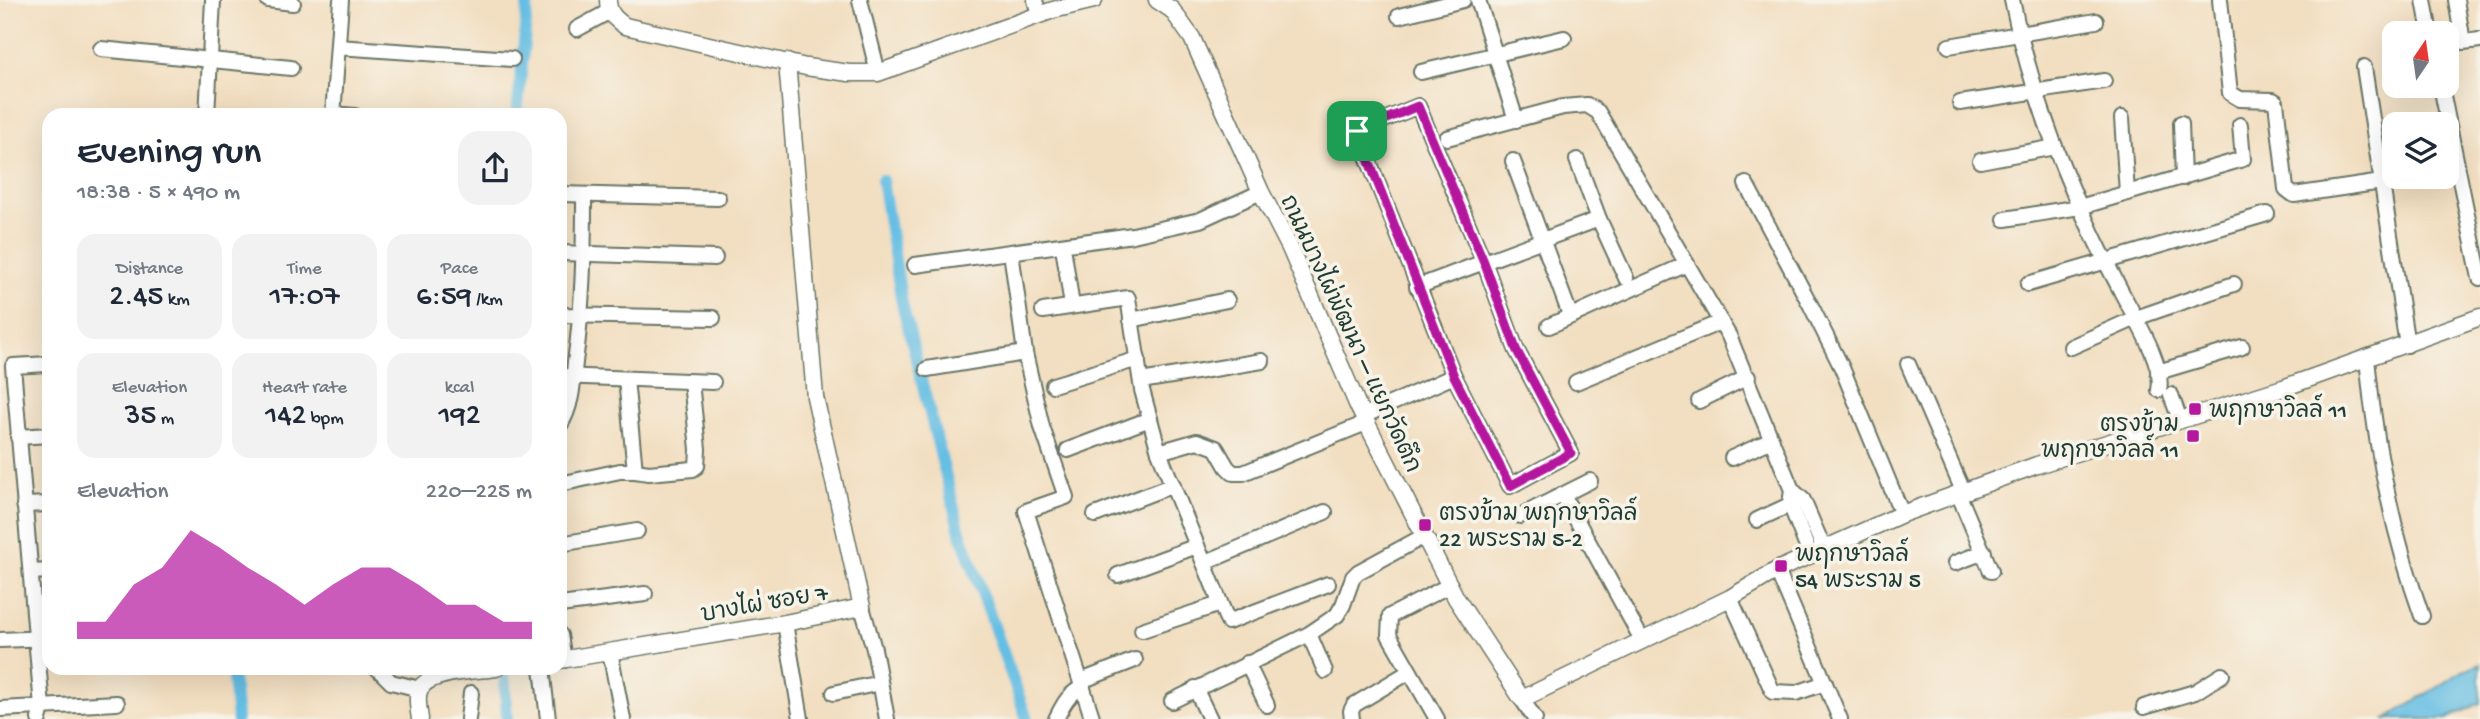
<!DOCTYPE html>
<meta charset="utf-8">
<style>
:root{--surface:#fff;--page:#f2f2f3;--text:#1f2937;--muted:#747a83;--accent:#b5179e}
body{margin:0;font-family:"Gochi Hand","Playpen Sans Thai",sans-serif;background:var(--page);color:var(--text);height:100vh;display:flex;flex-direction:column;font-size:26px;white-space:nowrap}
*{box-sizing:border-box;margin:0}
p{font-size:23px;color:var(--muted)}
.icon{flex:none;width:38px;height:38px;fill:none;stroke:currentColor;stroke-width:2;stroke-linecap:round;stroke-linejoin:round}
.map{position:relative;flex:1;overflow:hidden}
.details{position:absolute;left:42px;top:108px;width:525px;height:567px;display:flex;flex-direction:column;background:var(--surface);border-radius:21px;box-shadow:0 7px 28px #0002}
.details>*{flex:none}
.needle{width:46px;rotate:13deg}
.buttons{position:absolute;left:2382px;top:21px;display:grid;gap:14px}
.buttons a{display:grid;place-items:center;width:77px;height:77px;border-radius:14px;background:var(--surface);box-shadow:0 7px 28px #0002;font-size:35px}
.pin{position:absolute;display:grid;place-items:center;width:60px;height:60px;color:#fff;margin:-30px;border-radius:14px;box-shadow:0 4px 10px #0006}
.round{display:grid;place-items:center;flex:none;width:74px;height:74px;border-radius:21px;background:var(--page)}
.headline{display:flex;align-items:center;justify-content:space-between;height:119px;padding:0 35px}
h1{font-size:38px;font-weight:600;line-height:52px}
.figures{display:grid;grid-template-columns:repeat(3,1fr);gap:10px;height:119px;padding:7px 35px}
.figures div{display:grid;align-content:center;border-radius:18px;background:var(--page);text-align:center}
.figures b{font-size:30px;font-weight:600}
.figures small{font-size:19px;font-weight:400}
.figures p{font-size:19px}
.chart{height:196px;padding:14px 35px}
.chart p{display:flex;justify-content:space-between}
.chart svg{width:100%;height:126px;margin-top:7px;fill:var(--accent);opacity:.7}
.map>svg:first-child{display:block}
.water{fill:#65bee3;stroke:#427e8c;stroke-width:2}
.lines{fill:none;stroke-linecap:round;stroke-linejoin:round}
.canal{stroke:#65bee3;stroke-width:12}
.minor-casing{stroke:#697565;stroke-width:18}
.tertiary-casing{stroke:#697565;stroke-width:19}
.minor{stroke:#fff;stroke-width:14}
.tertiary{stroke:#fff;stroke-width:16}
.route-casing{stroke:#fff;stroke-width:14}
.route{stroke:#b5179e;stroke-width:9}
.poi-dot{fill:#b5179e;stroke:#f7f3e8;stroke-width:2.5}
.labels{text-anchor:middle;stroke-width:7;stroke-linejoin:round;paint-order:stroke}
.street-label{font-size:23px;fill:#1f3d34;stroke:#f7f3e8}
.poi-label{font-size:23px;fill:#1f3d34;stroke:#f7f3e8;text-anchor:start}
</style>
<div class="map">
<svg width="2480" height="719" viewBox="0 0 2480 719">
<rect width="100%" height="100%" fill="#f7f3e8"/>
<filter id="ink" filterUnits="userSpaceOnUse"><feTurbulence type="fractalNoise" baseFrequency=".0143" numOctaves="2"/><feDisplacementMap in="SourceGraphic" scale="14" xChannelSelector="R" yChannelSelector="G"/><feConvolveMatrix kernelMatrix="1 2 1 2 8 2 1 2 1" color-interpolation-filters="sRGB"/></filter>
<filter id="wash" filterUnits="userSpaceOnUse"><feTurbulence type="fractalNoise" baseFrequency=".00686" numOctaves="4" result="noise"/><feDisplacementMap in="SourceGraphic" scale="28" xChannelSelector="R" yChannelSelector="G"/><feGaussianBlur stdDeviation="1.57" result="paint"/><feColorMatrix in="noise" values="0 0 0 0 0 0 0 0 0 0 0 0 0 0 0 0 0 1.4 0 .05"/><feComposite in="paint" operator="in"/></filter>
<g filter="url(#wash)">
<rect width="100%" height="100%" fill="#f2dec0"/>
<polygon class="water" points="2480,664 2480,703 2447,719 2386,719 2463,671"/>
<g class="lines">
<g class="canal">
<polyline points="517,116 528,0"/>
<polyline points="882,180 902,303 959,528 1027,719"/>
<polyline points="232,668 237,719"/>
<polyline points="504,668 507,719"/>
</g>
</g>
</g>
<g filter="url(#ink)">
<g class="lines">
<g class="minor-casing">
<g id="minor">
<polyline points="268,0 293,3"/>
<polyline points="860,0 878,73"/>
<polyline points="1035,0 1039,15"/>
<polyline points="1478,0 1516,120"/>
<path d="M 2012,0 C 2033,103 2072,199 2121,291 C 2133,315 2165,364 2159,390"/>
<polyline points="2220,0 2230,93 2240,99 2273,100 2276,102 2286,189 2294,195 2382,182"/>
<polyline points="2424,0 2430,33"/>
<polyline points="2456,0 2463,42 2480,40"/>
<polyline points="1399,16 1463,0"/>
<polyline points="577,29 610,11"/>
<polyline points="1949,46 2096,21"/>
<polyline points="338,47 512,59"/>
<polyline points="101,49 291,68"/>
<polyline points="2364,67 2407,345"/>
<polyline points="1421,72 1564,38"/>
<polyline points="2441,86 2480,278"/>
<polyline points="1960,103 2104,81"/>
<polygon points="1418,106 1484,262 1516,349 1571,453 1510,486 1454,376 1357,131"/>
<polyline points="333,114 355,116"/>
<polyline points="207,116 213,0"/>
<polyline points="333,116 341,0"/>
<polyline points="2122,118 2127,193"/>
<polyline points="2181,123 2183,178"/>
<polyline points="1447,138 1563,107 1587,105 1598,112 1729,336 1792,490 1803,500 1824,549"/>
<polyline points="1513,161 1569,312"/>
<polyline points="1980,161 2055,147"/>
<polyline points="1746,184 1811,306 1842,368 1902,514"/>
<polyline points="560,194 718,198"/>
<polyline points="1599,219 1626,278"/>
<polyline points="2005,219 2080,207 2243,159 2240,125"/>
<polyline points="1011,252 1025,353 1042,427 1066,497 1026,511 1092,717"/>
<polyline points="560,253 715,258"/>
<polyline points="1064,253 1072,306"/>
<polyline points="915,265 1133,235 1200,220 1261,192"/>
<polyline points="2028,284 2267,214"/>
<polyline points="1417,287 1599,219 1577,160"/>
<polyline points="1043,311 1128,298 1142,390 1159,452 1228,622 1328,584"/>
<polyline points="560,315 713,318"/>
<polyline points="1131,320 1227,300"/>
<polyline points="1549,326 1687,264"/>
<polyline points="2071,347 2136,318 2234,284"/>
<path d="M 2367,359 C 2375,445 2393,535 2422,616"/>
<polyline points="1908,364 1963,491"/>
<polyline points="927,369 1025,353"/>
<polyline points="2158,372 2242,347"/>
<polyline points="560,376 713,382"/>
<polyline points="1141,381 1262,361"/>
<polyline points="1576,382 1721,322"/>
<polyline points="1053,385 1138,359"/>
<polyline points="2171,395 2180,420"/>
<polyline points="1699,401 1748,377"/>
<polyline points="1363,416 1454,376"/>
<path d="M 560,425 C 572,407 573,383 575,362 C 583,306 584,251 584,195"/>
<polyline points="18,437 49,435"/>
<polyline points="1068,450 1150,419"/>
<polyline points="1159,452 1197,441 1216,448 1227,467 1233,473 1243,473 1366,423"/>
<polyline points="1732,458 1772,440"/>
<polyline points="635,471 649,473 693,469 697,466 698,449 691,382"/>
<polyline points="560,484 620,471 635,471 626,379"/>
<polyline points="1792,490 1790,504 1810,555"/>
<polyline points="1958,493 1991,571"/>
<polyline points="1563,495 1642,640"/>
<polyline points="24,505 49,504"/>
<polyline points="1095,515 1173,485"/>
<polyline points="1520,516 1590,481"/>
<polyline points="1757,520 1798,501"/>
<polyline points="560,544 637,531"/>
<polyline points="1204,563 1325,512"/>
<polyline points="1955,563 1984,552"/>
<polyline points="1777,570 1840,719"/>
<polyline points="31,572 49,571"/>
<polyline points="1118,575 1197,546"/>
<polyline points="1730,598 1773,692 1796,693 1825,683"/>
<polyline points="560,605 645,594"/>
<polyline points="862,607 874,649 887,719"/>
<polyline points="785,623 801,719"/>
<polyline points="1142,630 1220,604"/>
<polyline points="1309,634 1325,671"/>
<polyline points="560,635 564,660"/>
<polyline points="0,640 49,638"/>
<polyline points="610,652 623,719"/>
<polyline points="1247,663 1267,705"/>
<polyline points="377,668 391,682 420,689"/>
<polyline points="542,668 548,719"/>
<polyline points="1081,681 1135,660"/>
<polyline points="1195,688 1210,719"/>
<polyline points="834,693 880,683"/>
<polyline points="1522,699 1535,719"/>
<polyline points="1172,701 1309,634 1337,615 1343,605 1353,577 1358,572 1424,536"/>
<polyline points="2144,707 2195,692 2222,675"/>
<polyline points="0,709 117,703"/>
<polyline points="39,719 42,707 13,366 49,364"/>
<polyline points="468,719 471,693"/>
<path d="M 1056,719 C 1063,705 1068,694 1083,687"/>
<polyline points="1352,719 1351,711 1354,705 1409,672"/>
<polyline points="1437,719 1389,635 1390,616 1450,585"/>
</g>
</g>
<g class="tertiary-casing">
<g id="tertiary">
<path d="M 608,0 C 608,13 615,19 625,26 L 806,67 L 849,73 L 878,73 L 1053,10 L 1094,0"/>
<polyline points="1157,0 1172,10 1192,38 1261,192 1290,248 1358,406 1456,598 1522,699 1730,598 1777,570 1902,514 2037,465 2283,388 2480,317"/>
<polyline points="560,660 785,623 862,607 815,397 787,62"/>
<path d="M 420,719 C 419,710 416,700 419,691 C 426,671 477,671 496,668"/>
</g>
</g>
<use href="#minor" class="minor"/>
<use href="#tertiary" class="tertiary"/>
</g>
</g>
<g class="lines" filter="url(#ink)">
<g class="route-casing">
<polygon id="route" points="1418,106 1484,262 1516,349 1571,453 1510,486 1454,376 1357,131"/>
</g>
<use href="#route" class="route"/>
</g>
<g class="poi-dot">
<rect x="2188" y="402" width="14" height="14" rx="3.5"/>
<rect x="2186" y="429" width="14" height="14" rx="3.5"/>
<rect x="1418" y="518" width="14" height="14" rx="3.5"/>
<rect x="1774" y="559" width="14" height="14" rx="3.5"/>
</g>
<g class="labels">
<g class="street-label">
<text transform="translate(1352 333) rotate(65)" y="8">ถนนบางไผ่พัฒนา – แยกวัดตึก</text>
<text transform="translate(764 602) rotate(-10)" y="8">บางไผ่ ซอย 7</text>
</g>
<g class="poi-label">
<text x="2209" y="417">พฤกษาวิลล์ 11</text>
<text x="2179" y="431" text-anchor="end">ตรงข้าม<tspan x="2179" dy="26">พฤกษาวิลล์ 11</tspan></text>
<text x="1439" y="520">ตรงข้าม พฤกษาวิลล์<tspan x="1439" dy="26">22 พระราม 5-2</tspan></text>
<text x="1795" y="561">พฤกษาวิลล์<tspan x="1795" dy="26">54 พระราม 5</tspan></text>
</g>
</g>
</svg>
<div class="buttons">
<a><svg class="needle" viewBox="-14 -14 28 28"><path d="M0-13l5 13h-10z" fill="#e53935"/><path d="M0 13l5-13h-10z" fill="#747a83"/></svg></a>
<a><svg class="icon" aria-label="layers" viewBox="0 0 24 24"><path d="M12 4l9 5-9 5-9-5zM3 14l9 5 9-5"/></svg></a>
</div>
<div class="pin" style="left:1357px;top:131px;background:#1e9e55"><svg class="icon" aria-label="arrive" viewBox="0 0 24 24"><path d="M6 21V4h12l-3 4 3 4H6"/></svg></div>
<section class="details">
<div class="headline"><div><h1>Evening run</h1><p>18:38 · 5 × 490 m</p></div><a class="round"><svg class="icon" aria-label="share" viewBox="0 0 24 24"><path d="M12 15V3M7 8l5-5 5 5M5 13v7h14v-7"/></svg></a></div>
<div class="figures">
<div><p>Distance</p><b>2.45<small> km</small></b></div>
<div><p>Time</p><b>17:07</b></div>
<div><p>Pace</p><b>6:59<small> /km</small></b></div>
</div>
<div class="figures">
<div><p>Elevation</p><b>35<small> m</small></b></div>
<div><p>Heart rate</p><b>142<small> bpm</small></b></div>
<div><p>kcal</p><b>192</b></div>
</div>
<div class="chart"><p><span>Elevation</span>220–225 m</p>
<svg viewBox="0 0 160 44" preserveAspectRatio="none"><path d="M0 44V38L10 38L20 25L30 19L40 6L50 12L60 19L70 25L80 32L90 25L100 19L110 19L120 25L130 32L140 32L150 38L160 38V44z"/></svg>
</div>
</section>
</div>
